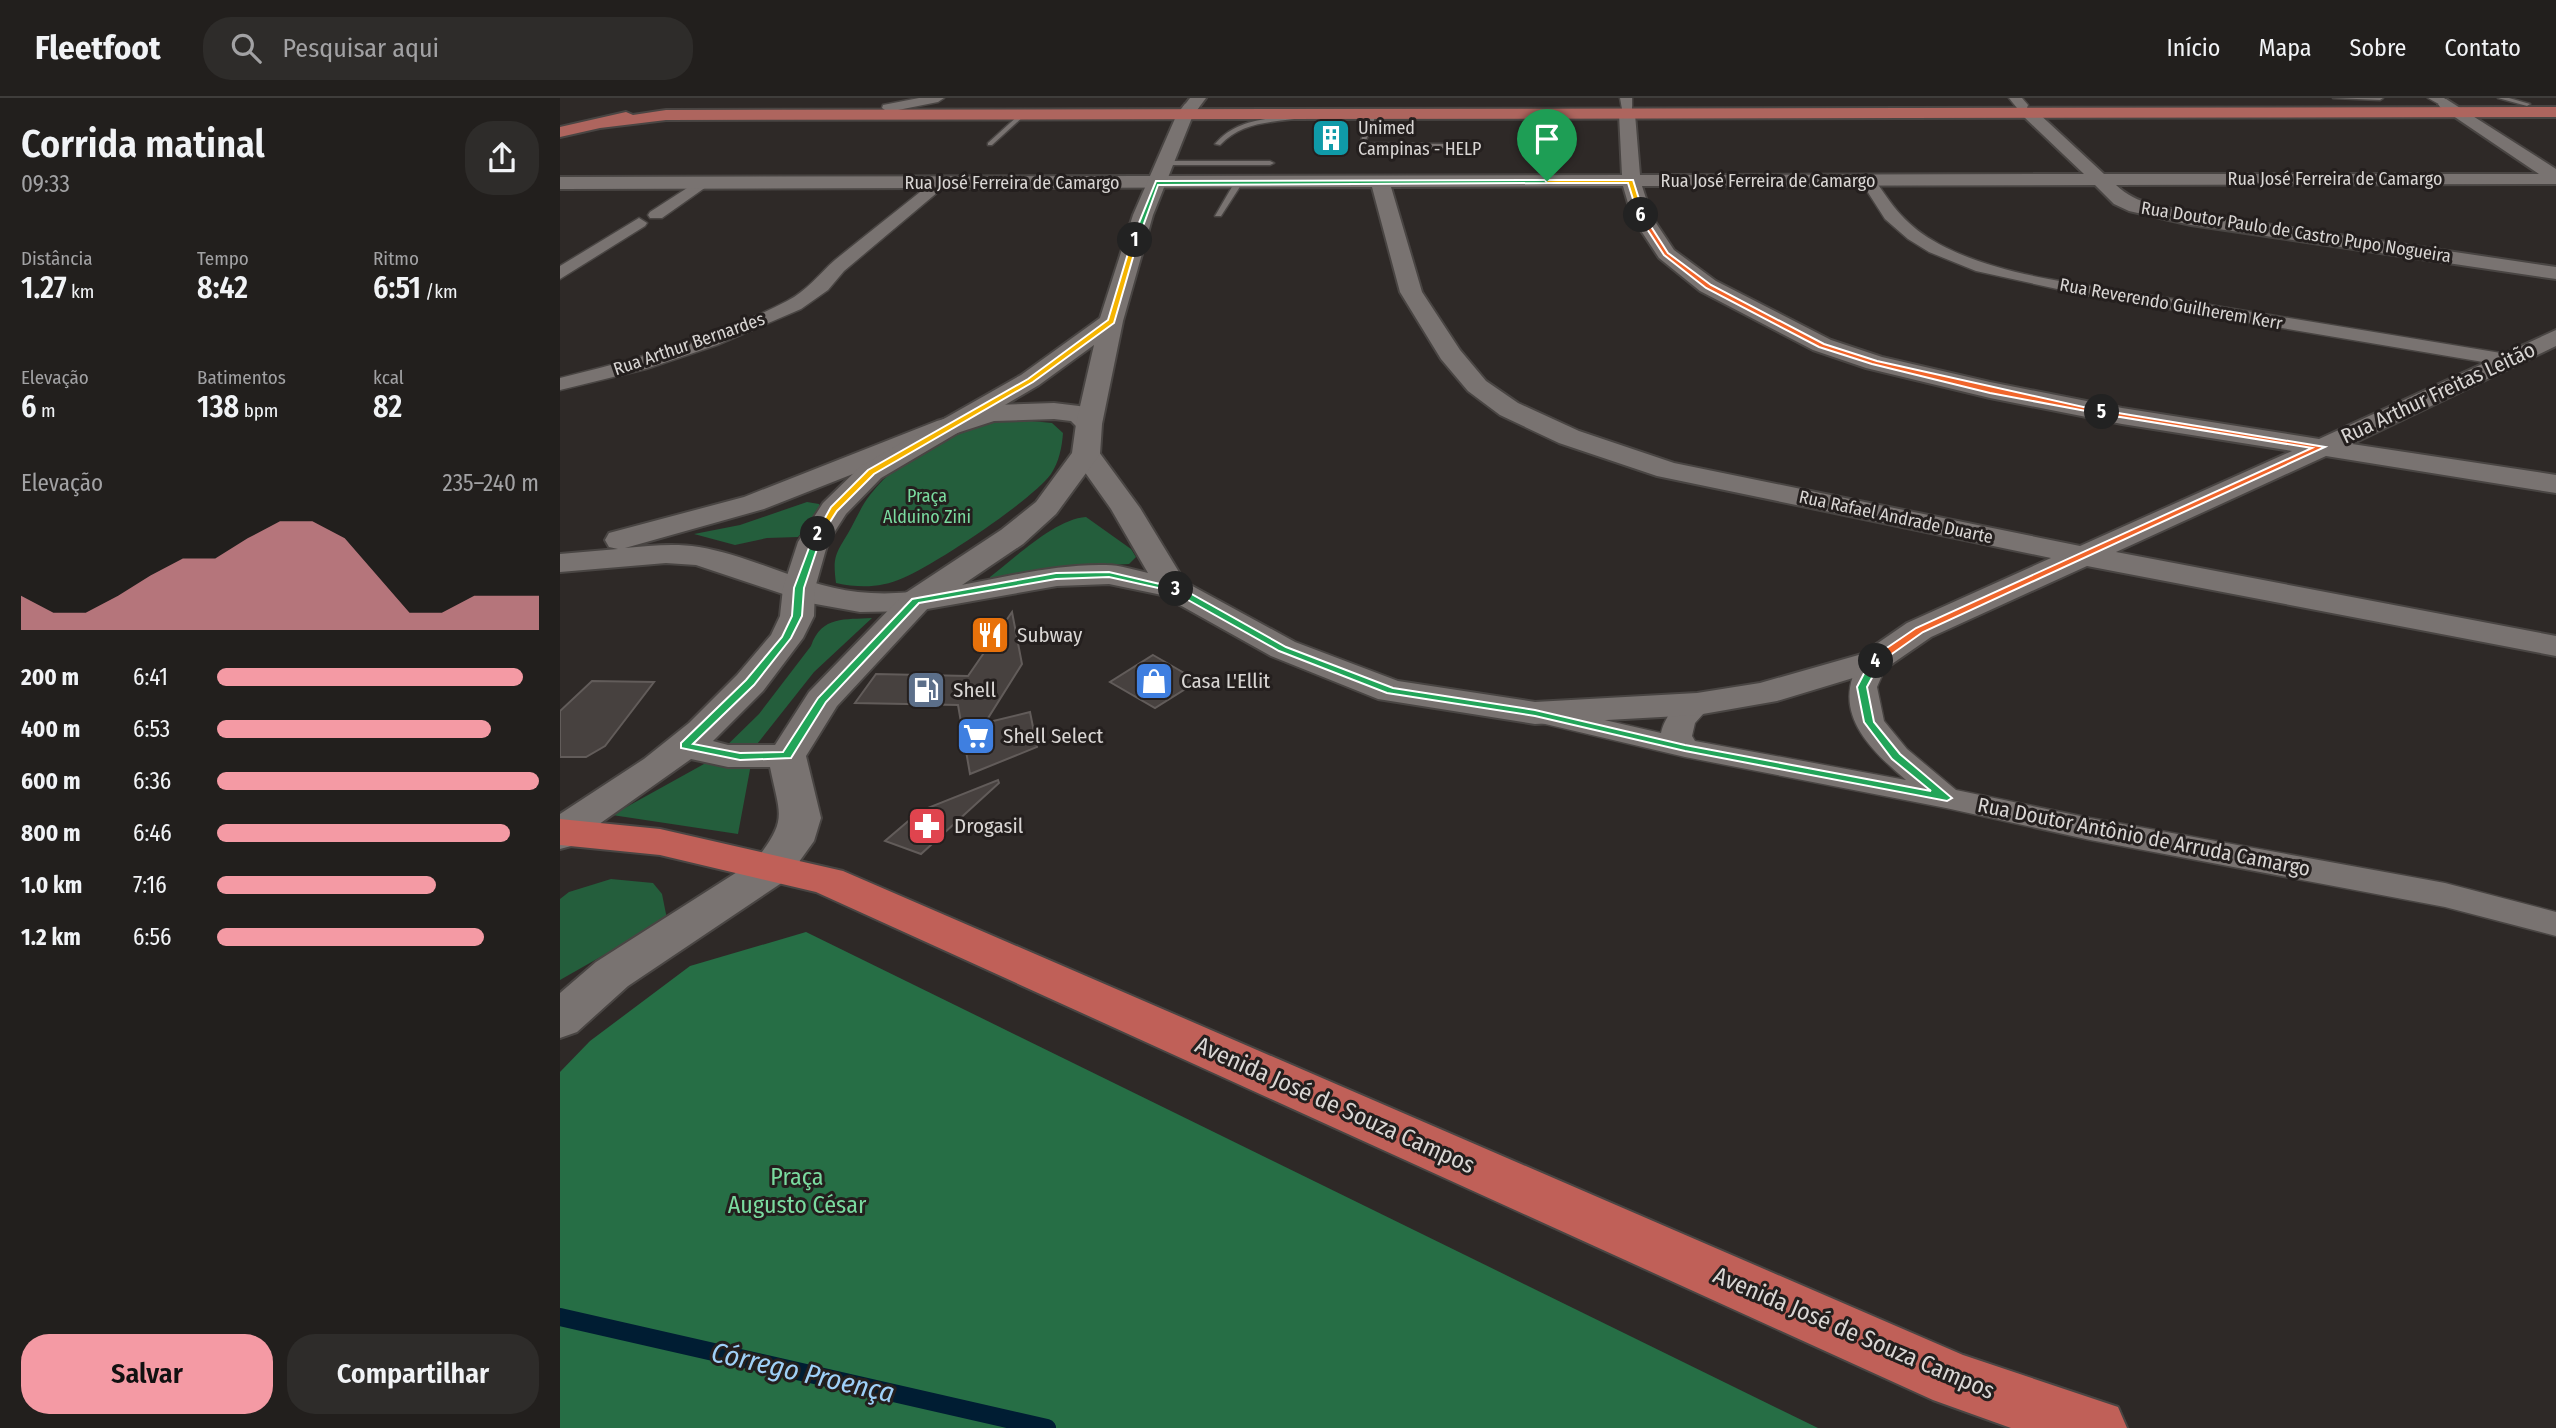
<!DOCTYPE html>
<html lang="pt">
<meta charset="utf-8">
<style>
:root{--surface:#221f1d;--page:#2e2c2a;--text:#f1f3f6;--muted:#a2a2a4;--line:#3f3d3b;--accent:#f49aa4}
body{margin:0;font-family:"Fira Sans Condensed",sans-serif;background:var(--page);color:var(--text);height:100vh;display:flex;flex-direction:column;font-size:26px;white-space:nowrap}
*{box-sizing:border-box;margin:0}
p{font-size:23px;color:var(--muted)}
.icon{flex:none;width:38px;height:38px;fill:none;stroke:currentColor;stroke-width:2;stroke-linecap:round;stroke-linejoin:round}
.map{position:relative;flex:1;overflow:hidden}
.panel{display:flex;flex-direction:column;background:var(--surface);width:560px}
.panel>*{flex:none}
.pin{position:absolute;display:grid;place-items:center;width:60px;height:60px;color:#fff;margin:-72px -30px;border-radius:50% 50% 50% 0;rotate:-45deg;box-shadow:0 0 7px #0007}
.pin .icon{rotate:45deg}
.km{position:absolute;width:35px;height:35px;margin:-18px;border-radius:50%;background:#222;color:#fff;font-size:19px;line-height:35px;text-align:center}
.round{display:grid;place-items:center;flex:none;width:74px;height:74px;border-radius:28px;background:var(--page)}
.headline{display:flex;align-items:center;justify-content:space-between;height:119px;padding:0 21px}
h1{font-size:38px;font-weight:600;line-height:52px}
.figures{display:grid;grid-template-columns:repeat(3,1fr);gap:10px;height:119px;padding:7px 21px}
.figures div{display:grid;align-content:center}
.figures b{font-size:30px;font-weight:600}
.figures small{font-size:19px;font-weight:400}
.figures p{font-size:19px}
.chart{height:196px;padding:14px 21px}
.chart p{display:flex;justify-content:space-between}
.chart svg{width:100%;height:126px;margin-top:7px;fill:var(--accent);opacity:.7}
.cta{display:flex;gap:14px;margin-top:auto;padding:14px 21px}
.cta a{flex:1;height:80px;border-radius:28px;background:var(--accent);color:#111;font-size:28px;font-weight:600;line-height:80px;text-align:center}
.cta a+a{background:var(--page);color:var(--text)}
ul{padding:0 21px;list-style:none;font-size:23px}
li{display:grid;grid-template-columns:112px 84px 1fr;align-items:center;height:52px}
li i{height:18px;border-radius:9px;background:var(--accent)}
header{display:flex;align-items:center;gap:42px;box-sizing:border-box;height:98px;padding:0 35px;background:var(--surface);border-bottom:2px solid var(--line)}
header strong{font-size:33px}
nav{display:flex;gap:38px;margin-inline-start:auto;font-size:24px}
.search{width:490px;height:63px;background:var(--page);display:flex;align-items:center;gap:18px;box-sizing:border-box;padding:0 24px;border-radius:28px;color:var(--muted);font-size:26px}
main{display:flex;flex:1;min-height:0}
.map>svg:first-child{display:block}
.green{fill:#245e3c}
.forest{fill:#266e45}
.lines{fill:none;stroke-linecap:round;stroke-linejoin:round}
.stream{stroke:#001d33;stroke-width:18}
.building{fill:#47413f;stroke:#625c5a;stroke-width:2}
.service-casing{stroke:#494543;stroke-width:3}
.minor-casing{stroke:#494543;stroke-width:3}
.tertiary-casing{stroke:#494543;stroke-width:4}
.secondary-casing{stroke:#494543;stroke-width:4}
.primary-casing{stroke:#494543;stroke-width:4}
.trunk-casing{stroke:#494543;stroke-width:4}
.service{fill:#797371;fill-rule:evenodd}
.minor{fill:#797371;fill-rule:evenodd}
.tertiary{fill:#797371;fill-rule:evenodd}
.secondary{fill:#797371;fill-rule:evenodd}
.primary{fill:#ae655e;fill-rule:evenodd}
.trunk{fill:#c06058;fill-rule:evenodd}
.split-1{fill:#22a559;stroke:#fff;stroke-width:2}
.split-2{fill:#f5b400;stroke:#fff;stroke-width:2}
.split-3{fill:#22a559;stroke:#fff;stroke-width:2}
.split-4{fill:#22a559;stroke:#fff;stroke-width:2}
.split-5{fill:#f0652b;stroke:#fff;stroke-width:2}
.split-6{fill:#f0652b;stroke:#fff;stroke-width:2}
.split-7{fill:#f5b400;stroke:#fff;stroke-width:2}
.labels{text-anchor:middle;stroke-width:6;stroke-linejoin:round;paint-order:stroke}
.far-poi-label{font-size:18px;fill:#d9d6d4;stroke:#241f1e;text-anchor:start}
.far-street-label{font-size:18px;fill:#d9d6d4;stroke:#241f1e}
.far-park-label{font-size:18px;fill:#7adb9f;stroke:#241f1e}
.street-label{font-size:21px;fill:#d9d6d4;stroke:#241f1e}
.poi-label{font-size:21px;fill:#d9d6d4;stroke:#241f1e;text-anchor:start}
.near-street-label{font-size:24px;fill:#d9d6d4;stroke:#241f1e}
.near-park-label{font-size:24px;fill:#7adb9f;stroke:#241f1e}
.near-water-label{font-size:28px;font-style:italic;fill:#9fd0f8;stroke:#241f1e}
</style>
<header>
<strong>Fleetfoot</strong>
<div class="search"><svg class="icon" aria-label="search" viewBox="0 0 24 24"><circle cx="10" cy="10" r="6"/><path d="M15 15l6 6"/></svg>Pesquisar aqui</div>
<nav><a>Início</a><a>Mapa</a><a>Sobre</a><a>Contato</a></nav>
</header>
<main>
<section class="panel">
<div class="headline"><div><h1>Corrida matinal</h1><p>09:33</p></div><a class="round"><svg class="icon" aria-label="share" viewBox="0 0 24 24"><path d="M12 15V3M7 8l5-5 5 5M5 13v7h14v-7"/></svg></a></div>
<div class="figures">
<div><p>Distância</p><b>1.27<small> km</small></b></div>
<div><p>Tempo</p><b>8:42</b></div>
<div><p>Ritmo</p><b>6:51<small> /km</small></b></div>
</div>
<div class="figures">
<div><p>Elevação</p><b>6<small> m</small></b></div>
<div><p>Batimentos</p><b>138<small> bpm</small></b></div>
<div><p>kcal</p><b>82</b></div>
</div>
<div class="chart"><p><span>Elevação</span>235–240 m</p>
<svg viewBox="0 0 160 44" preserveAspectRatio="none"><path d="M0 44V32L10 38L20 38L30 32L40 25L50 19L60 19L70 12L80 6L90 6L100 12L110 25L120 38L130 38L140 32L150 32L160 32V44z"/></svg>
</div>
<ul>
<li><b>200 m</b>6:41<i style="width:95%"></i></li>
<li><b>400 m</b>6:53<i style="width:85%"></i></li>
<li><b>600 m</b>6:36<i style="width:100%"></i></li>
<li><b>800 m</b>6:46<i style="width:91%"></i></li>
<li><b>1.0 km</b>7:16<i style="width:68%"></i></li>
<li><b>1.2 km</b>6:56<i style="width:83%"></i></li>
</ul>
<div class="cta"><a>Salvar</a><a>Compartilhar</a></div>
</section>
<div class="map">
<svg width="1996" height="1330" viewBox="0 0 1996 1330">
<rect width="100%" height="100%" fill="#2e2927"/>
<g class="green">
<path d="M 451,321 L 492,325 L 503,335 C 502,349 499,364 491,376 C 471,403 376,466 343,480 C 321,490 299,490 276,485 C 272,456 277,455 291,430 C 297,419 302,407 310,397 C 343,354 399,331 451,321 Z"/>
<polygon points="247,404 259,406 261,412 238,439 207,440 175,447 134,436 180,427"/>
<path d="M 526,419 L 571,451 L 576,459 L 569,466 L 515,469 L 430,487 L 430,479 C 455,460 495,421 526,419 Z"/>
<path d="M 312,520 L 254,574 L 194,650 L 178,736 L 52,717 L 153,661 L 199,616 L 251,548 C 262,517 285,522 312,520 Z"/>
<polygon points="51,781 93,785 102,796 107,821 0,882 0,801 9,794"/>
</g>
<polygon class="forest" points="246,834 1258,1330 0,1330 0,974 30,943 130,868"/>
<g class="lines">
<polyline class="stream" points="0,1219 487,1330"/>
</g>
<g class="building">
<polygon points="452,514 462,566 425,625 470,614 477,649 410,676 398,607 295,605 316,576 408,578"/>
<polygon points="593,557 638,583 595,610 550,584"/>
<polygon points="32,583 94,584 45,648 26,659 0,659 0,613"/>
<polygon points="438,682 439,685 361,756 325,743 360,713"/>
</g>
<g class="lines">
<g class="service-casing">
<g id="service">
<polygon points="1773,0 1823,0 1820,2"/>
<polygon points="1938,0 1949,0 1970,6 1967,8"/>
<path d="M 752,15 L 754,18 C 721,25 685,20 660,47 L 655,46 C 679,17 718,21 752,15 Z"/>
<polygon points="813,15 816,17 805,45 883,46 887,48 883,50 799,48 810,17"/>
<polygon points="460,16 465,17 432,47 428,47 428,45"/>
<polygon points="603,63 710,63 714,65 710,67 606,67"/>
<polygon points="676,82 683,84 661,118 655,118"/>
</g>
</g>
<g class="minor-casing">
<g id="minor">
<polygon points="359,0 384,0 378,4 328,14 322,10 323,7"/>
<polygon points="1060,0 1072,0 1072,11 1062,11"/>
<polygon points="1449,0 1462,0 1468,7 1467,10 1457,10"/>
<polygon points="1868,0 1884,0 1892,6 1886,10"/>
<path d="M 1308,77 L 1313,79 C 1333,109 1346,128 1379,146 C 1442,180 1530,187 1601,199 C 1716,218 1832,237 1947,256 L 1954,258 L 1957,262 L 1954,266 L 1947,268 L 1520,196 L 1416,173 L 1369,154 L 1348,141 L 1325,121 L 1300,82 Z"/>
<path d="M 380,80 L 388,85 L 385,88 L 284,173 L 268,192 L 241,211 L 157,247 L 86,271 L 0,292 L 0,280 C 77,261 156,240 227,203 C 247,193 259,176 275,162 C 308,135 342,109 375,82 Z"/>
<polygon points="141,81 146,83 149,86 146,89 102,120 90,120 88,117 90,114"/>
<polygon points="79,120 87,125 85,128 0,181 0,168"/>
<path d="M 1314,554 L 1324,557 L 1328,563 L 1317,589 L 1324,623 L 1347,651 L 1396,692 L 1530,720 L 1885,785 L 1996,814 L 1996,838 L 1885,809 L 1530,742 L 1386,710 L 1125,659 L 964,621 L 960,615 L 964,609 L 975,606 L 1101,635 C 1106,613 1125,594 1148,600 L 1152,606 L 1135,625 L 1132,638 L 1135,643 L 1346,682 C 1305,648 1268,609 1304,557 Z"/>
</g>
</g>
<g class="tertiary-casing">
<g id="tertiary">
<polygon points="630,0 646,0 637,12 631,14 623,9"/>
<path d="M 1886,1 L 1996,71 L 1996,86 L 1556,87 C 1577,107 1604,109 1631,115 L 1996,169 L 1996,181 L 1631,127 L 1569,113 L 1554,106 L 1535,87 L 1082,88 L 1092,119 L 1114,152 L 1156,183 L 1271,242 L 1322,259 L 1430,284 L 1562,310 L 1759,341 L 1996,232 L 1996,248 L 1792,346 L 1996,377 L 1996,395 L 1766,358 L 1556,454 L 1996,538 L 1996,558 L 1527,468 L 1371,539 L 1326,570 L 1217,603 L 1137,617 L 975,626 L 818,601 L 711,558 L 602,497 L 549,486 L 497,488 L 356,513 L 300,514 L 250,505 L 136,467 L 106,465 L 0,474 L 0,456 L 58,451 L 49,449 L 45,442 L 49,435 L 184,399 L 377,323 L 432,307 L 494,305 L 519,308 L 528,310 L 542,326 L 538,332 L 529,334 L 520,332 L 511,323 L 494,321 L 434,323 L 397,335 L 204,411 L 65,450 C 89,448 114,445 139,449 C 193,458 243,488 298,494 C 381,503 463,465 546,467 C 560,467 575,472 588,475 L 551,411 L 512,356 L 516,350 L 526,348 L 536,350 L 580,410 L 625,484 L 735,544 L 838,583 L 975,604 L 1137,595 L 1200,585 L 1302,556 L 1347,525 L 1491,460 L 1097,378 L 999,345 L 940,317 L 908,293 L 881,261 L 840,194 L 812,89 L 0,91 L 0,79 L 1062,77 L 1059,16 L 1067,11 L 1075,16 L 1080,77 L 1524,76 L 1463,18 L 1461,15 L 1463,12 L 1475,12 L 1544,76 L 1979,76 L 1880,9 L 1878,6 ZM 1063,88 L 1072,119 L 1099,160 L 1140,193 L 1253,252 L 1306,270 L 1430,300 L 1562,326 L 1732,353 L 1520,448 L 1114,365 L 1019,333 L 958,305 L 926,283 L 900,252 L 862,194 L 831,89 Z"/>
</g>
</g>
<g class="secondary-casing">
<path id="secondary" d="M 631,4 L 639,9 L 633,17 L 593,117 L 563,223 L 542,326 L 540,356 L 496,416 L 463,446 L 368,510 L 277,608 L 246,658 L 261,720 L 254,743 L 226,782 L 68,888 L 17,934 L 0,940 L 0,895 L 36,864 L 196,762 C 228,721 220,718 210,669 L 168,669 L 131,661 L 18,741 L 15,747 L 0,751 L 0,716 L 84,661 L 129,625 L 177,577 L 211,537 L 220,518 L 223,490 L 238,444 L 263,405 L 301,368 L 461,277 L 540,220 L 573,117 L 617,16 L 625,6 ZM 534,247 L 516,326 L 512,355 L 476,404 L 441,432 L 344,496 L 249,594 L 215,647 L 168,647 L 153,643 L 203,593 L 243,540 L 254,518 L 255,490 L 268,444 L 286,416 L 321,380 L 479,287 Z"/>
</g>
<g class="primary-casing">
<polygon id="primary" points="1996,9 1996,19 106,22 40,30 0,39 0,29 66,14 73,17 106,12"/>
</g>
<g class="trunk-casing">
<polygon id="trunk" points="0,721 100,731 283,773 1403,1257 1558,1309 1567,1330 1451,1330 1373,1302 256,794 100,757 0,747"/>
</g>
<use href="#service" class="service"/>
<use href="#minor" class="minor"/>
<use href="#tertiary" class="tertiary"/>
<use href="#secondary" class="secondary"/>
<use href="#primary" class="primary"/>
<use href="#trunk" class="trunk"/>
</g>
<polygon class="split-1" points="987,82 989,85 598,87 578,142 572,142 596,83"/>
<polygon class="split-2" points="575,141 578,142 554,225 473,284 314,376 277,413 261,438 255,438 271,409 308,372 468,281 548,222 572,142"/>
<polygon class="split-3" points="255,434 262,436 244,490 242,518 231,540 194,587 133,646 180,655 223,654 258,600 352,501 496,475 549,474 621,491 616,494 549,479 496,481 359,505 266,604 231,660 180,662 121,650 121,645 186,582 222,539 232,518 234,490"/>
<polygon class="split-4" points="612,489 619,489 726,549 833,590 975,612 1125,647 1371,693 1332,661 1304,624 1297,589 1312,560 1319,560 1321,563 1307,589 1314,624 1340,656 1392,700 1387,703 1125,653 975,618 827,595 719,553 612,493"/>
<polygon class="split-5" points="1540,312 1765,349 1363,534 1319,565 1312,565 1312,560 1356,530 1752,350 1542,316"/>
<polygon class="split-6" points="1083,116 1108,155 1151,187 1264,246 1317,263 1546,314 1542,316 1430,295 1312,266 1259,249 1146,190 1104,157 1078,117"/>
<polygon class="split-7" points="985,82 1073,82 1084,117 1078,117 1068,85 987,85"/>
<defs>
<g id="building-square" transform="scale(2.0125)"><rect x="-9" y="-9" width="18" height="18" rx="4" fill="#0f9aa8" stroke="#241f1e"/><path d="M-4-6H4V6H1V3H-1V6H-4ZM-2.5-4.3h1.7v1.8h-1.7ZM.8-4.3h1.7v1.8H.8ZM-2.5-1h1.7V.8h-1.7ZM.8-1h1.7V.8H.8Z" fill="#fff"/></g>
<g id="restaurant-square" transform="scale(2.0125)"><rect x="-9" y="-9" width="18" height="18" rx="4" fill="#e8710a" stroke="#241f1e"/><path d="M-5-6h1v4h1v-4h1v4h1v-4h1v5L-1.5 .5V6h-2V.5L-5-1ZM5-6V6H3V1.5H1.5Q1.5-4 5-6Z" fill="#fff"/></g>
<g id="shop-square" transform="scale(2.0125)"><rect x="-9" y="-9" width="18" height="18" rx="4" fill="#3f7fe0" stroke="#241f1e"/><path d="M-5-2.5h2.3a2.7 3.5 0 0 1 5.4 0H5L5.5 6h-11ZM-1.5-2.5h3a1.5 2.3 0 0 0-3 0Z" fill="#fff"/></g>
<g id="fuel-square" transform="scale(2.0125)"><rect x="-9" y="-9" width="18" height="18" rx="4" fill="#5c6f8a" stroke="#241f1e"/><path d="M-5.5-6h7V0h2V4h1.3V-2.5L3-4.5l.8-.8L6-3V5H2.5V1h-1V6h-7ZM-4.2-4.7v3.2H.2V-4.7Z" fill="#fff"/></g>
<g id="supermarket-square" transform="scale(2.0125)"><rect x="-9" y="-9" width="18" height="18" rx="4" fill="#3f7fe0" stroke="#241f1e"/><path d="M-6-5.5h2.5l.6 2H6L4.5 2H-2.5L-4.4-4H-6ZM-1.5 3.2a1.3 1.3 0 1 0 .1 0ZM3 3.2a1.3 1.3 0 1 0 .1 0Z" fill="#fff"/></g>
<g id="pharmacy-square" transform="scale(2.0125)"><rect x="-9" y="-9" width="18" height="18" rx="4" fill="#e0444e" stroke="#241f1e"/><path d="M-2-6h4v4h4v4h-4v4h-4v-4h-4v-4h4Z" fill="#fff"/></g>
</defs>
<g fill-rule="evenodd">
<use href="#building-square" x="771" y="40"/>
<use href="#restaurant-square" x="430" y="537"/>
<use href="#shop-square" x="594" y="583"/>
<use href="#fuel-square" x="366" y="592"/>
<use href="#supermarket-square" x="416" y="638"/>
<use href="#pharmacy-square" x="367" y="728"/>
</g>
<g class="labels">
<g class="far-poi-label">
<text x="798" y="36">Unimed<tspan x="798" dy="21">Campinas - HELP</tspan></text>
</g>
<g class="far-street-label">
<text x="1775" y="87">Rua José Ferreira de Camargo</text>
<text x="1208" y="89">Rua José Ferreira de Camargo</text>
<text x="452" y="91">Rua José Ferreira de Camargo</text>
<text transform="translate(1736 134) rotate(9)" y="6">Rua Doutor Paulo de Castro Pupo Nogueira</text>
<text transform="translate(1611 206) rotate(10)" y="6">Rua Reverendo Guilherem Kerr</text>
<text transform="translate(129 246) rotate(-19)" y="6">Rua Arthur Bernardes</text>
<text transform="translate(1336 419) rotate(12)" y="6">Rua Rafael Andrade Duarte</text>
</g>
<g class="far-park-label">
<text x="367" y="404">Praça<tspan x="367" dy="21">Alduino Zini</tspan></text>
</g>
<g class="street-label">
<text transform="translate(1878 295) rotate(-25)" y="7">Rua Arthur Freitas Leitão</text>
<text transform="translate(1584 739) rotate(11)" y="7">Rua Doutor Antônio de Arruda Camargo</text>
</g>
<g class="poi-label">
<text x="457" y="544">Subway</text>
<text x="621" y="590">Casa L'Ellit</text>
<text x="393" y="599">Shell</text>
<text x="443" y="645">Shell Select</text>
<text x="394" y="735">Drogasil</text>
</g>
<g class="near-street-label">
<text transform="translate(775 1007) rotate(24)" y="8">Avenida José de Souza Campos</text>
<text transform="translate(1294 1235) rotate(23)" y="8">Avenida José de Souza Campos</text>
</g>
<g class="near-park-label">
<text x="237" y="1087">Praça<tspan x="237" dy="28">Augusto César</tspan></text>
</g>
<g class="near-water-label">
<text transform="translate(243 1274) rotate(13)" y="10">Córrego Proença</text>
</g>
</g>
</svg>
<div class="pin" style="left:987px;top:83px;background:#1e9e55"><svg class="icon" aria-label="arrive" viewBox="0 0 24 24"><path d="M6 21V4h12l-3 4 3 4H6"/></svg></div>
<b class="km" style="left:575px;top:142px">1</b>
<b class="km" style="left:258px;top:436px">2</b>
<b class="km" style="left:616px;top:491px">3</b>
<b class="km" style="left:1316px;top:563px">4</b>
<b class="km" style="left:1542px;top:314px">5</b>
<b class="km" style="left:1081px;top:117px">6</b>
</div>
</main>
